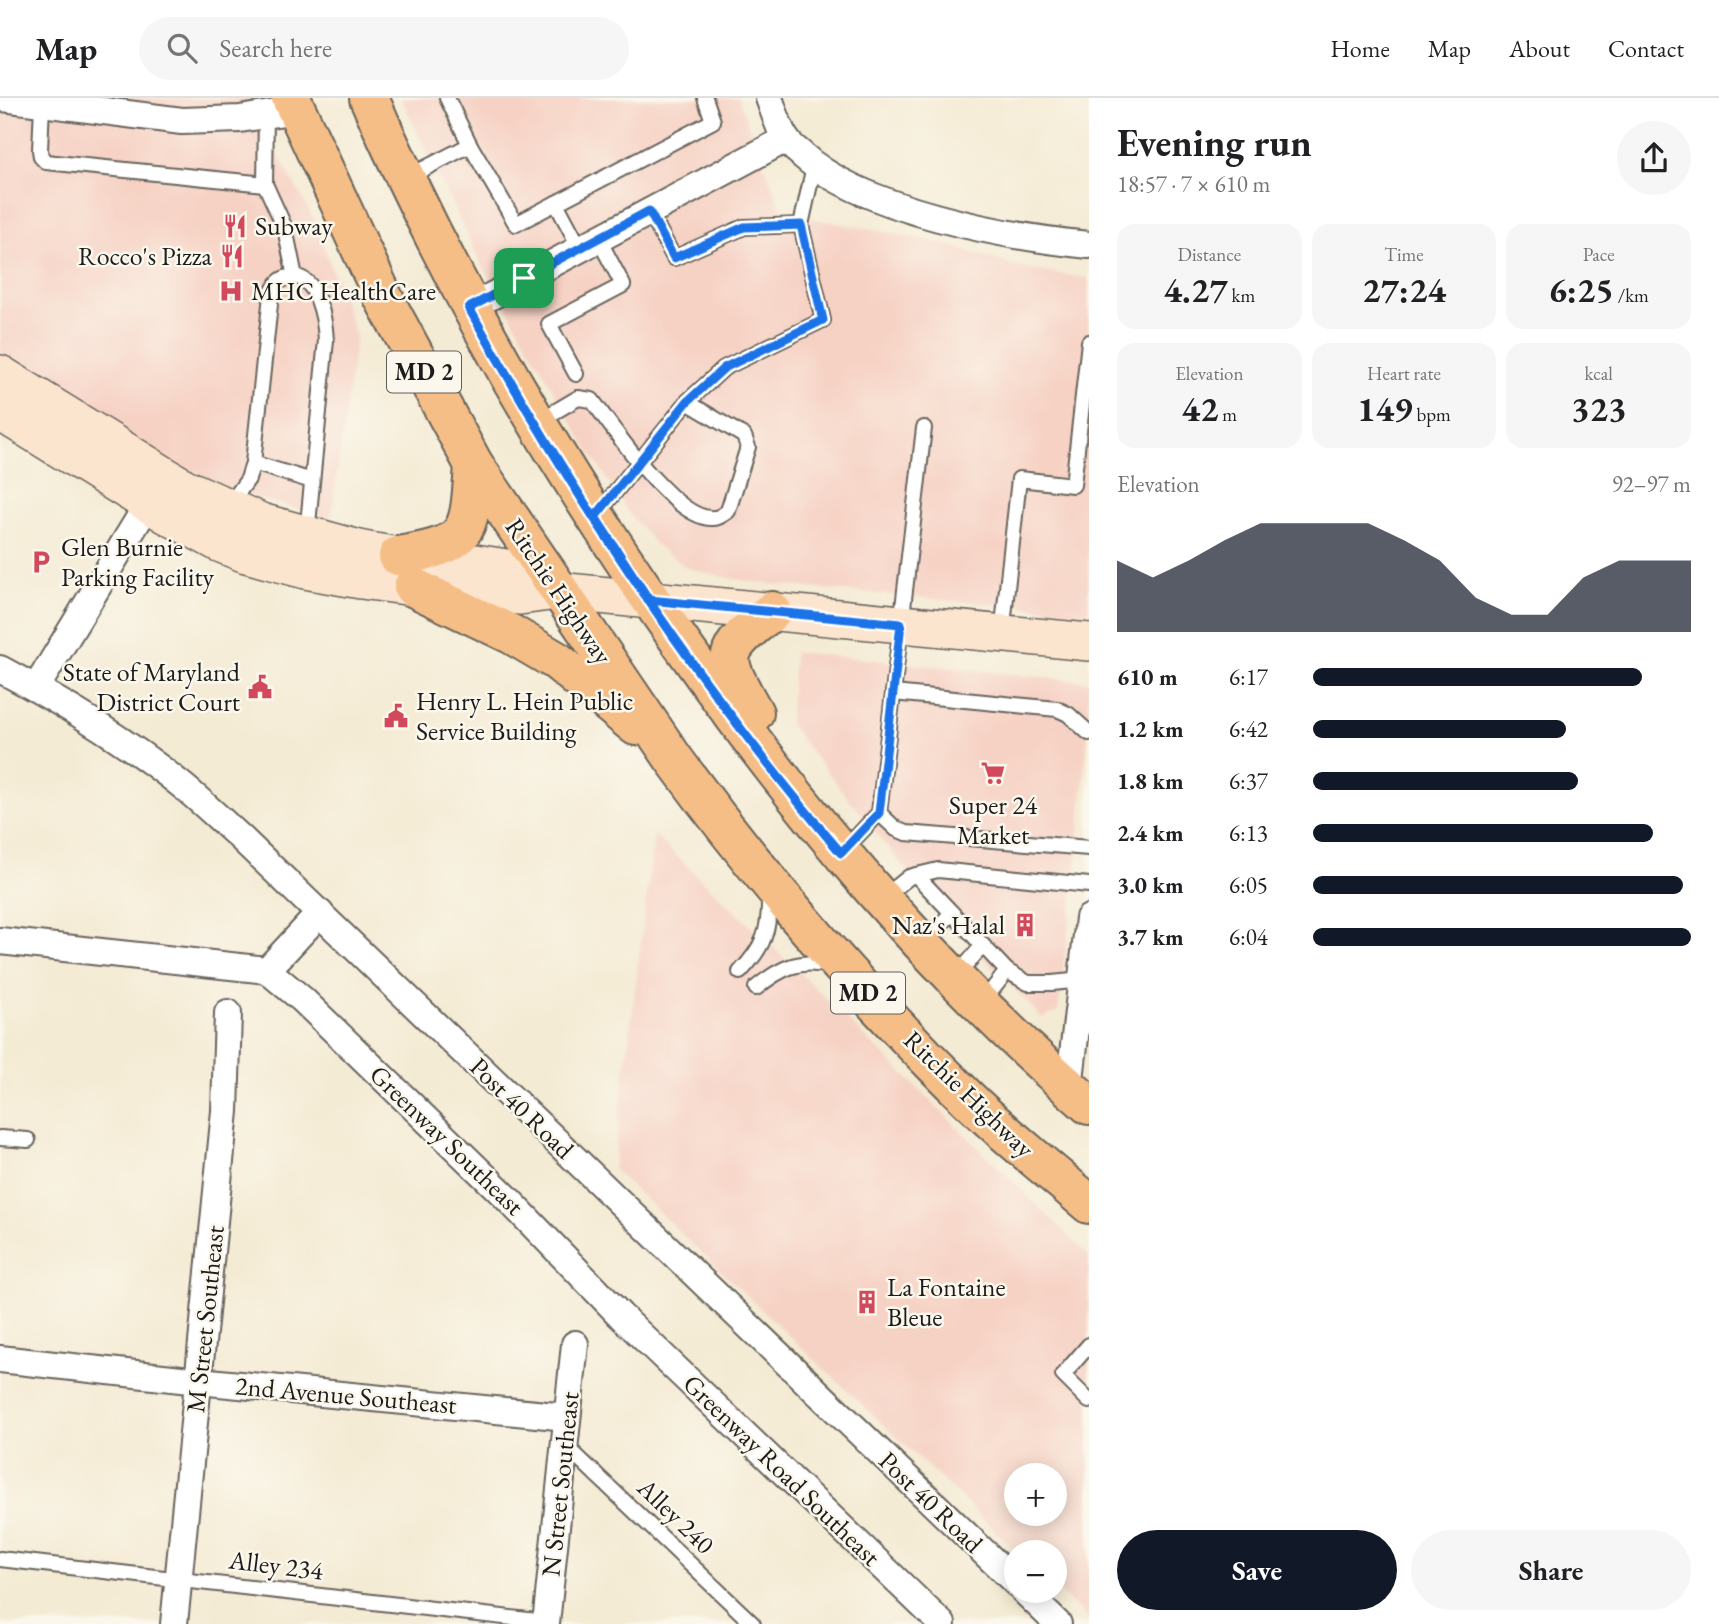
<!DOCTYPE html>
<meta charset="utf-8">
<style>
:root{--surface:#fff;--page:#f6f6f6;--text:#202124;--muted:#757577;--line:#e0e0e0;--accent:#111827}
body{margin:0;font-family:"EB Garamond",serif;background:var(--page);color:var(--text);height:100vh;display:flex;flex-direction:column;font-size:26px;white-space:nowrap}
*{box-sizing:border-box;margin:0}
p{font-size:23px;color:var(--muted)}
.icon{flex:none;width:38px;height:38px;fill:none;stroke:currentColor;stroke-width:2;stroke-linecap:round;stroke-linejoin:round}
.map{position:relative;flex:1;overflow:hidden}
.panel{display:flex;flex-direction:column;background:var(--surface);width:630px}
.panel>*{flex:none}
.tools{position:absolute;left:1004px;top:1365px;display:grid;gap:14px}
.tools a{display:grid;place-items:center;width:63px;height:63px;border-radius:50%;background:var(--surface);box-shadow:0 4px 18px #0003;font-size:35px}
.pin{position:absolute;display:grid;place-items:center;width:60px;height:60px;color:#fff;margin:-30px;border-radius:14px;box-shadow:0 4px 10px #0006}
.round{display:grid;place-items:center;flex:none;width:74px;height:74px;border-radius:37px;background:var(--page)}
.summary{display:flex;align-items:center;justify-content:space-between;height:119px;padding:0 28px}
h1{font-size:38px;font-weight:700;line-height:52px}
.metrics{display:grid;grid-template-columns:repeat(3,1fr);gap:10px;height:119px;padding:7px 28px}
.metrics div{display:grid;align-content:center;border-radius:18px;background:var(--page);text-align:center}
.metrics b{font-size:35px;font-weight:700}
.metrics small{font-size:19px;font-weight:400}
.metrics p{font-size:19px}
.chart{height:196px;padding:14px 28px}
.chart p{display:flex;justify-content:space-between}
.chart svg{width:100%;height:126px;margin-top:7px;fill:var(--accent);opacity:.7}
.primary-button{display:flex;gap:14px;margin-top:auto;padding:14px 28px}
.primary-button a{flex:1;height:80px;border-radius:42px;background:var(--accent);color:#fff;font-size:28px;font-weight:700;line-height:80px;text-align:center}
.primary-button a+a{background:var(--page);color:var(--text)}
ul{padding:0 28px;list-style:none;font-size:23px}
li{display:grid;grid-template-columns:112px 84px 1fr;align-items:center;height:52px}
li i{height:18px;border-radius:9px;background:var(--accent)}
header{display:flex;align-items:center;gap:42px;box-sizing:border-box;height:98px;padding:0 35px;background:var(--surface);border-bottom:2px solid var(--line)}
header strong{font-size:33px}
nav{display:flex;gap:38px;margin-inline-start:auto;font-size:24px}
.search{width:490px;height:63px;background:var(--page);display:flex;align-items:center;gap:18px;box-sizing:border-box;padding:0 24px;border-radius:38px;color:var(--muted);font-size:26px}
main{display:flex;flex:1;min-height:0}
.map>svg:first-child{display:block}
.built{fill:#f6d2c4;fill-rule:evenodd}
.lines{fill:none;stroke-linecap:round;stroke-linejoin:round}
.lane-casing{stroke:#68645c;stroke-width:18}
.street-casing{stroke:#68645c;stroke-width:30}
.secondary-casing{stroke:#68645c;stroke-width:40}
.primary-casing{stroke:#68645c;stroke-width:42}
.lane{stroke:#fff;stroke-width:14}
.street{stroke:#fff;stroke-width:26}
.secondary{stroke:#fbe5cf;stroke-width:37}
.primary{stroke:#f6be87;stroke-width:38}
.route-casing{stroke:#fff;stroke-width:14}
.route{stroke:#1a73e8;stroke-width:9}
.labels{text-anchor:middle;stroke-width:5;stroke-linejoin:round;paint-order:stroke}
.shield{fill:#fbf7ec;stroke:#5f5e5a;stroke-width:2}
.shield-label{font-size:24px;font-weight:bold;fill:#1c1c1c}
.poi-label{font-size:26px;fill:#1c1c1c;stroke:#fbf7ec;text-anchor:start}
.street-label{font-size:26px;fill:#1c1c1c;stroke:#fbf7ec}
</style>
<header>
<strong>Map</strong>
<div class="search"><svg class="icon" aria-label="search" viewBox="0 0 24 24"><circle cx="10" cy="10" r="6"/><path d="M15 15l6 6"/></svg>Search here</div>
<nav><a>Home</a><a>Map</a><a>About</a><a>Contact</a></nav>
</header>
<main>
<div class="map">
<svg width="1089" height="1526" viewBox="0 0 1089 1526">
<rect width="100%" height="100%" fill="#fbf7ec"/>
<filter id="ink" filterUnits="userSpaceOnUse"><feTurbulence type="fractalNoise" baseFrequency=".0143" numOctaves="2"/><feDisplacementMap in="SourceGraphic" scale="14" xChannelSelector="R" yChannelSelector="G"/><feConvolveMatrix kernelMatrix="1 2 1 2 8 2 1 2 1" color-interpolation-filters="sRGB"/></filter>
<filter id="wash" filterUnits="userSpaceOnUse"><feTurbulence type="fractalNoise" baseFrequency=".00686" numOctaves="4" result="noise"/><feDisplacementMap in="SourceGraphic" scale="28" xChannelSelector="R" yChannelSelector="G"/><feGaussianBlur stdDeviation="1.57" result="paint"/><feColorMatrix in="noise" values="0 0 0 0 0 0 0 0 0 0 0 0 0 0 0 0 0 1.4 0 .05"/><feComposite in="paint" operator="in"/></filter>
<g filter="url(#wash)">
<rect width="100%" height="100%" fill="#f4ebd4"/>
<g class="built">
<polygon points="0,0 246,0 314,121 356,238 331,420 226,391 113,333 0,263"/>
<polygon points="401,0 738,0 783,115 932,143 1031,172 1089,180 1089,515 778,487 728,480 687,470 656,447 630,417 582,342 481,165"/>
<polygon points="794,554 1089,584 1089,624 1076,772 1058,913 1042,920 968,844 893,756 789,626"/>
<path d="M 654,737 L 793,868 L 1089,1158 L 1089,1521 L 1055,1489 L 1055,1454 L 1018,1454 L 613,1071 ZM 1017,1377 L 1055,1377 L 1055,1416 L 1017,1416 Z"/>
</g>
</g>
<g filter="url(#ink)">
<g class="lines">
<g class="lane-casing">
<g id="lane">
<polyline points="447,0 470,47"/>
<polyline points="42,7 40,52 41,59 46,64 265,86 266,17"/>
<polyline points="406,80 470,47 516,126 713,23 705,0"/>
<polyline points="265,86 285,130 295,179"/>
<polyline points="556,105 580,150"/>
<polyline points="649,113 674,160 744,129 801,127"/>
<polyline points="576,276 549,226 623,187 598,140"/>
<path d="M 539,323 L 578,300 L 592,302 C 613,330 676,424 714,420 C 718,420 724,416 728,413 L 748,349 L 744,338 L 687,304"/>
<polyline points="253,365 312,383"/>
<path d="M 228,409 L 248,381 L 253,365 L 271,197 C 275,188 279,180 290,179 C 318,175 325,224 326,242 L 307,436"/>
<polyline points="596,418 687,304 724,270 823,222 801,127 814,68"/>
<polyline points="1002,536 1019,381 1073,387 1089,244"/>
<polyline points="893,595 1057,611 1068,616 1089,635"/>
<polyline points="879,715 896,731 906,735 1089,750"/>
<polyline points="842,754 879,715 924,330"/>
<polyline points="916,777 1007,873 981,906"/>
<polyline points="883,800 909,779 938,772 1089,787"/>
<polyline points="923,844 952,815"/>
<polyline points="1007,873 1028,885 1052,885 1082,882"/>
<path d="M 740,874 C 764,849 770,832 769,798"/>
<polyline points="956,879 982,848"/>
<path d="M 756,890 C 779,871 800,859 831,869"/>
<polyline points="0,1040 28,1042"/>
<polyline points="1089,1247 1063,1277 1089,1303"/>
<polyline points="564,1346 753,1526"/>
<polyline points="0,1461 546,1524"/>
</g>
</g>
<g class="street-casing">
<g id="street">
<polyline points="3,0 182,23 240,21 296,12"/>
<path d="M 769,0 C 774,13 778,28 785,40 C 789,46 795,51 800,55 C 860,112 1008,139 1089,147"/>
<polyline points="469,210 786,41"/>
<path d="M 0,571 C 64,605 128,643 185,690 C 204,706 222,723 241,740 L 1017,1486"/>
<polyline points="36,590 157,391"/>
<polyline points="0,843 267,872"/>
<polyline points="267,872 303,902 504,1097 621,1218 942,1526"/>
<polyline points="267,872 320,815"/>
<polyline points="1069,990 1089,820"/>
<polyline points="0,1261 199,1283 567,1319"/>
<polyline points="1024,1493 1058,1526"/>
<polyline points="174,1526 225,1013 228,915"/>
<polyline points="546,1526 575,1246"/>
</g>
</g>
<g class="secondary-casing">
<g id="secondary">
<polyline points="0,276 185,390 261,424 363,452 398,458 450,461 506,470 553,491"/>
<polyline points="0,314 167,417 219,445 246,456 305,472 361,482 413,489 520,498 557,493 1089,544"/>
</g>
</g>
<g class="primary-casing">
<g id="primary">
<path d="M 291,0 L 384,201 L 474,367 L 673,660 C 759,778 857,891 961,994 C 1001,1034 1046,1069 1089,1106"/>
<path d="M 369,0 C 454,195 560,375 683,548 C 801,715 933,873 1089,1007"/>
<path d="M 398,458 C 471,446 469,436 474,367"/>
<polyline points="413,489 511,536 557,563 636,628"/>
<path d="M 754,615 C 721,556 719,556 772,513"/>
</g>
</g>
<use href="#lane" class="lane"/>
<use href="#street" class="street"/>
<use href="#secondary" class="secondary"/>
<use href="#primary" class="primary"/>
</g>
</g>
<g class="lines" filter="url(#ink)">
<g class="route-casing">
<path id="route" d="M 524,180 L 469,210 C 575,401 698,588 841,755 L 879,715 L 901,526 L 649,502 L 595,419 L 687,304 L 724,270 L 823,222 L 801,127 L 744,129 L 674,160 L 649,113 L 524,180"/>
</g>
<use href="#route" class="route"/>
</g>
<defs>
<g id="restaurant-bare" transform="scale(1.89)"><path d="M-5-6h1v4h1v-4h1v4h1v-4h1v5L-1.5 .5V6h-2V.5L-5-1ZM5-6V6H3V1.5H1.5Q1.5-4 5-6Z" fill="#d1495b" stroke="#fbf7ec" stroke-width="2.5" paint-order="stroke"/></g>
<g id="hospital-bare" transform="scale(1.89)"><path d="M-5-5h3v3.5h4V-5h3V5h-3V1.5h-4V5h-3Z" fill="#d1495b" stroke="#fbf7ec" stroke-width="2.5" paint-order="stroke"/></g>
<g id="parking-bare" transform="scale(1.89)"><path d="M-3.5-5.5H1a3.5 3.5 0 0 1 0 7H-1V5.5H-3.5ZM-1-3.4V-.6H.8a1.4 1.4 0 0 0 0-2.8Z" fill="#d1495b" stroke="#fbf7ec" stroke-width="2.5" paint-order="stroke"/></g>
<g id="civic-bare" transform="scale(1.89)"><path d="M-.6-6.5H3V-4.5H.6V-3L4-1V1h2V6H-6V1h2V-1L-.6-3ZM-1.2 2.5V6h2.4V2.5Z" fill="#d1495b" stroke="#fbf7ec" stroke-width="2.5" paint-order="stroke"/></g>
<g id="supermarket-bare" transform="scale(1.89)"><path d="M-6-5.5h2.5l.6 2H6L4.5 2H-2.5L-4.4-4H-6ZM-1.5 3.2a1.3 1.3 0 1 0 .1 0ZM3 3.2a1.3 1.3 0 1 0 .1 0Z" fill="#d1495b" stroke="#fbf7ec" stroke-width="2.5" paint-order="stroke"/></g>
<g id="building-bare" transform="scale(1.89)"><path d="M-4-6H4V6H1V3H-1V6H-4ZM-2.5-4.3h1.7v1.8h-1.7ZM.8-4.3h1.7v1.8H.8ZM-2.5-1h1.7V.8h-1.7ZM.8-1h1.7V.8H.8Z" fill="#d1495b" stroke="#fbf7ec" stroke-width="2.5" paint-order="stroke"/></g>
</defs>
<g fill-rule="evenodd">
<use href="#restaurant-bare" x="235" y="128"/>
<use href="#restaurant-bare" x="232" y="158"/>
<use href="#hospital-bare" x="231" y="193"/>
<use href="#parking-bare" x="41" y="464"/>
<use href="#civic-bare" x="260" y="589"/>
<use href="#civic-bare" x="396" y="618"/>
<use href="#supermarket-bare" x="993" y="675"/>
<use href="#building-bare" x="1025" y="827"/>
<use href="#building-bare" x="867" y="1204"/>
</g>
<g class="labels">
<g class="shield">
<rect x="387" y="253.5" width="74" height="41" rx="5"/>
<rect x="831" y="874.5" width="74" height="41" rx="5"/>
</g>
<g class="shield-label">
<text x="424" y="282">MD 2</text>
<text x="868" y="903">MD 2</text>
</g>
<g class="poi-label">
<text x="255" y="137">Subway</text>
<text x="212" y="167" text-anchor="end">Rocco's Pizza</text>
<text x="251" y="202">MHC HealthCare</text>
<text x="61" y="458">Glen Burnie<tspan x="61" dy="30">Parking Facility</tspan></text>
<text x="240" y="583" text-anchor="end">State of Maryland<tspan x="240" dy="30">District Court</tspan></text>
<text x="416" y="612">Henry L. Hein Public<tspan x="416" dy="30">Service Building</tspan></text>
<text x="993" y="716" text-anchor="middle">Super 24<tspan x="993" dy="30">Market</tspan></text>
<text x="1005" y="836" text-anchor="end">Naz's Halal</text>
<text x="887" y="1198">La Fontaine<tspan x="887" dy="30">Bleue</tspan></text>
</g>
<g class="street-label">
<text transform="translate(559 493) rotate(56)" y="9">Ritchie Highway</text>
<text transform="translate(969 996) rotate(44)" y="9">Ritchie Highway</text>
<text transform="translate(522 1010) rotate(44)" y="9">Post 40 Road</text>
<text transform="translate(447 1042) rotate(44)" y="9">Greenway Southeast</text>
<text transform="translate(205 1221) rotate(-84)" y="9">M Street Southeast</text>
<text transform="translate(346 1297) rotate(5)" y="9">2nd Avenue Southeast</text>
<text transform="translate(782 1372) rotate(44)" y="9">Greenway Road Southeast</text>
<text transform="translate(560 1386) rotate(-84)" y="9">N Street Southeast</text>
<text transform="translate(931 1404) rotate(44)" y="9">Post 40 Road</text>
<text transform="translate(676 1418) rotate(44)" y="9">Alley 240</text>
<text transform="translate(276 1467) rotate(7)" y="9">Alley 234</text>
</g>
</g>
</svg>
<div class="tools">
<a>+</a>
<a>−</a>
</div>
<div class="pin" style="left:524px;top:180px;background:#1e9e55"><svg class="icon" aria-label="arrive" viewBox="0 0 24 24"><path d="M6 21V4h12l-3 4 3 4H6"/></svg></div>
</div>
<section class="panel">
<div class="summary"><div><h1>Evening run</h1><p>18:57 · 7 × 610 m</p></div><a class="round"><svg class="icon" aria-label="share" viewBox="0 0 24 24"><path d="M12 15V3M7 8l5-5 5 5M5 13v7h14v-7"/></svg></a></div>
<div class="metrics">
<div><p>Distance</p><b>4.27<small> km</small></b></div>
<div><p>Time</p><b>27:24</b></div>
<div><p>Pace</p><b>6:25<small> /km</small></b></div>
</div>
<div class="metrics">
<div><p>Elevation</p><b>42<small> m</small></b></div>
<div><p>Heart rate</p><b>149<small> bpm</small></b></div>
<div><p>kcal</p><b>323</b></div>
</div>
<div class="chart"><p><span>Elevation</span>92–97 m</p>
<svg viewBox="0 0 160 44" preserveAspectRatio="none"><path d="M0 44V19L10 25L20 19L30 12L40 6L50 6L60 6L70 6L80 12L90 19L100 32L110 38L120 38L130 25L140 19L150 19L160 19V44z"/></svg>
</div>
<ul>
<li><b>610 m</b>6:17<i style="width:87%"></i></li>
<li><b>1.2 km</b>6:42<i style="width:67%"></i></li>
<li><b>1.8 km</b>6:37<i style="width:70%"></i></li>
<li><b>2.4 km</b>6:13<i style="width:90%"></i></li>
<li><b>3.0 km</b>6:05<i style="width:98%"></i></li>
<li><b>3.7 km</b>6:04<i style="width:100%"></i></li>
</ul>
<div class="primary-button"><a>Save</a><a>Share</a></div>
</section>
</main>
